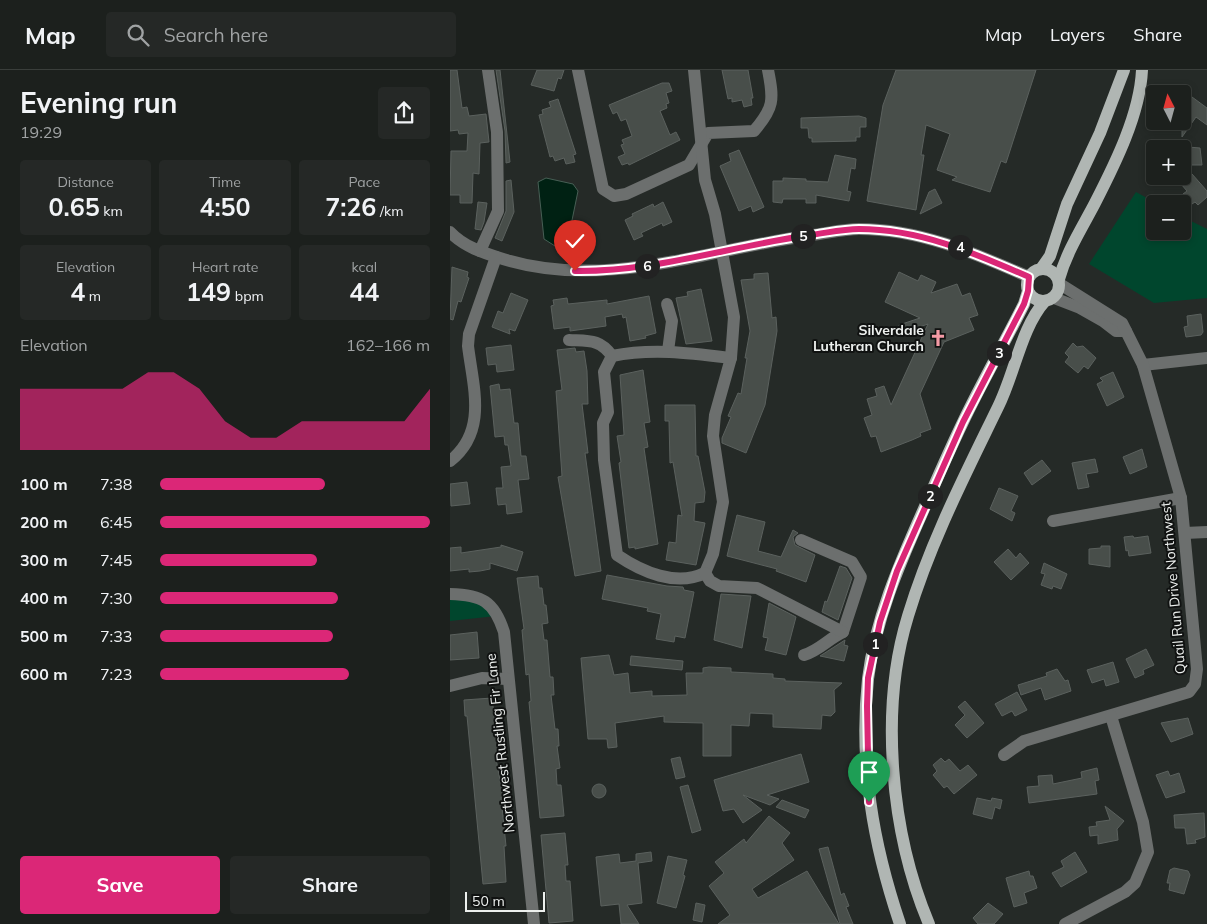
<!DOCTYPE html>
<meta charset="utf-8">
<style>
:root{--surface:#1c201d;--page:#252826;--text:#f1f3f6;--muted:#a0a3a4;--line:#3a3e3b;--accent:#db2777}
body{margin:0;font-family:Mulish,sans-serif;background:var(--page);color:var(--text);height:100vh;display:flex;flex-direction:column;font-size:19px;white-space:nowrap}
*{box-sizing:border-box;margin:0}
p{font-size:16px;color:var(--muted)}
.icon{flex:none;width:28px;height:28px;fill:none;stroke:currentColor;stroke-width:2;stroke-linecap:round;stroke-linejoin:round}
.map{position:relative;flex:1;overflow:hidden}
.sheet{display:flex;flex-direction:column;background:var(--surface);width:450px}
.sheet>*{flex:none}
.needle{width:32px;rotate:354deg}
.buttons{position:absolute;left:696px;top:15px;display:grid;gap:10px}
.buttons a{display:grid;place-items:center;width:45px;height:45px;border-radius:5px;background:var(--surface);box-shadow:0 2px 8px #0003,0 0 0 1px var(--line);font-size:25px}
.scale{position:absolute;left:15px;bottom:12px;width:80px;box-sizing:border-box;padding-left:5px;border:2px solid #edf0ee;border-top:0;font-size:14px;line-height:18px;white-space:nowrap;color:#edf0ee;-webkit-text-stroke:4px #101211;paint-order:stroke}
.pin{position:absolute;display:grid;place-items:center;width:42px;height:42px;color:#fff;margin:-51px -21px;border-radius:50% 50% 50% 0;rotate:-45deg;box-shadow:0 0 5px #0007}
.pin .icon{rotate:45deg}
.km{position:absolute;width:25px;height:25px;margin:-12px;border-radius:50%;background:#222;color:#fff;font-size:14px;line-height:25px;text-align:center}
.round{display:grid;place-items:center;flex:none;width:52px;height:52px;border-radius:5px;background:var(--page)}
.overview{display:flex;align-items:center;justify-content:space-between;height:85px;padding:0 20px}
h1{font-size:28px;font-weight:700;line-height:38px}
.metrics{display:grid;grid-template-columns:repeat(3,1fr);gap:8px;height:85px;padding:5px 20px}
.metrics div{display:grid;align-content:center;border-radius:5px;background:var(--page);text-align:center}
.metrics b{font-size:25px;font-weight:700}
.metrics small{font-size:14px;font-weight:400}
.metrics p{font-size:14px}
.chart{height:140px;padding:10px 20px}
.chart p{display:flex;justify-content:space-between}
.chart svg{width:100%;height:90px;margin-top:5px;fill:var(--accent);opacity:.7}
.button{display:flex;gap:10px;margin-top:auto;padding:10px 20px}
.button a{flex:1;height:58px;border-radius:5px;background:var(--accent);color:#fff;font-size:20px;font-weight:700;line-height:58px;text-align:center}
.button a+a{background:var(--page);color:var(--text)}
ul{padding:0 20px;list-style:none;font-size:16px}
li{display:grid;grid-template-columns:80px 60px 1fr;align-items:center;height:38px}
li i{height:12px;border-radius:6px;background:var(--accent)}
header{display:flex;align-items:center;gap:30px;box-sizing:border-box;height:70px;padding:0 25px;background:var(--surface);border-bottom:1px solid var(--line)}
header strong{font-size:24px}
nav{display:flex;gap:28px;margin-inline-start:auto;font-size:18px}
.search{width:350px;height:45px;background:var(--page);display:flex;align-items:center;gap:12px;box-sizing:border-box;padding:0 18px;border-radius:5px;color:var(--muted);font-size:19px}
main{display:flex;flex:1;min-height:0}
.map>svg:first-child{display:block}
.green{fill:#00462d}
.water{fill:#002113;stroke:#475f55}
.building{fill:#484e4a;stroke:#5b615e}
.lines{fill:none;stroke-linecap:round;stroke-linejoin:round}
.minor{stroke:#6c6f6e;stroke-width:12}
.major{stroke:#b0b6b3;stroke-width:12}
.route-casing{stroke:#fff;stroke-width:10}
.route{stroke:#db2777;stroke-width:6}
.labels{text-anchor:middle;stroke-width:4;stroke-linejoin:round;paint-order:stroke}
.poi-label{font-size:14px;font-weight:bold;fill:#edf0ee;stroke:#101211;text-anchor:end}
.street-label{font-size:14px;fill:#edf0ee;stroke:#101211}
</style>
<header>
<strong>Map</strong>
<div class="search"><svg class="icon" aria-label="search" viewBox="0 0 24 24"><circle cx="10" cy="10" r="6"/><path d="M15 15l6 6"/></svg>Search here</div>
<nav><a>Map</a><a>Layers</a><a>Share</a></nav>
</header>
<main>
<section class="sheet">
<div class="overview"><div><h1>Evening run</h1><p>19:29</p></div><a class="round"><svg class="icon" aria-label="share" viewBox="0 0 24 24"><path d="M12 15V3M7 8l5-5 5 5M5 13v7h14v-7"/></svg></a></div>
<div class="metrics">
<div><p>Distance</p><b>0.65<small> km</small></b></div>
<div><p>Time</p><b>4:50</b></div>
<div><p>Pace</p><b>7:26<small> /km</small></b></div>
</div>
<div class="metrics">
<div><p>Elevation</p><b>4<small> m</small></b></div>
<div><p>Heart rate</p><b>149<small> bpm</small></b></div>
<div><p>kcal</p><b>44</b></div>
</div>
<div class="chart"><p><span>Elevation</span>162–166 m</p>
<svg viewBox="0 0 160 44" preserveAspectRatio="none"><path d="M0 44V14L10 14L20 14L30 14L40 14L50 6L60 6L70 14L80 30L90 38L100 38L110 30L120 30L130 30L140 30L150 30L160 14V44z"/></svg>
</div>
<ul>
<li><b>100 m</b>7:38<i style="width:61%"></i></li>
<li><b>200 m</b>6:45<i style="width:100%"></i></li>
<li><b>300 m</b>7:45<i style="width:58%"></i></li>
<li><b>400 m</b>7:30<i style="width:66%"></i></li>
<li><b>500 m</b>7:33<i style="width:64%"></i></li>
<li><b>600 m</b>7:23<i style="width:70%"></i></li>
</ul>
<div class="button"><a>Save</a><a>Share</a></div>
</section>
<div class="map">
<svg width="757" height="854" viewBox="0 0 757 854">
<rect width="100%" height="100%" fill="#252a27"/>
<g class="green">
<polygon points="686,122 708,134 705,134 705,161 732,161 733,147 757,159 757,228 704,233 639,194"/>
<polygon points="0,524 18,525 46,546 0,551"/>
</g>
<polygon class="water" points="96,108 123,114 128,121 119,165 111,175 105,176 94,169 88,112"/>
<g class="building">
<polygon points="0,0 7,0 12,38 17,37 19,46 36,44 39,72 30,73 29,104 23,103 22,133 10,133 10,125 0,125 1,81 17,81 18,63 9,64 8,60 0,61"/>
<polygon points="46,0 50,0 60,92 56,93 55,61"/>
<polygon points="87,0 114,0 111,9 108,8 104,21 81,15"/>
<polygon points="272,0 298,0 303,28 301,28 302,35 294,37 292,30 282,32 282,28 278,29"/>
<polygon points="446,0 586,0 556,93 551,91 540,122 502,110 507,107 487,100 500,64 476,55 471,85 474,85 466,140 417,131 433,35"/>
<polygon points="212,13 219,13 222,21 216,23 219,33 216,34 217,38 210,41 220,65 226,62 230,70 179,95 178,93 172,95 168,87 175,84 171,75 174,74 172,70 182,66 176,49 171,51 167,42 163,44 159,35"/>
<polygon points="742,27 757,38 757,55 746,47 732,67 732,58 722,51 732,51 732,34 736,36"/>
<polygon points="108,29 126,84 123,85 125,92 116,94 114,88 105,91 103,86 100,87 89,45 93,44 92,40 101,37 99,32"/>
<polygon points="409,46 416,48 416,57 410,57 410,67 406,67 406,71 362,72 362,68 359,68 358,58 351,58 351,48"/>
<polygon points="737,70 738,77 750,78 752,95 732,95 732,79 709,79 709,73"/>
<polygon points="289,80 314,137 303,142 301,136 289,141 270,96 281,91 279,84"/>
<polygon points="385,85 406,89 405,99 401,98 397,121 401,122 399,131 366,125 366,133 356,133 356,129 333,129 332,133 323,132 323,111 333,111 333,108 356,109 356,111 378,112"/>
<polygon points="742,104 757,121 757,127 748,135 745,132 742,134 733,124 737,121 731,114"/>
<polygon points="61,110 64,142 52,171 45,168 56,141 56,111"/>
<polygon points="485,119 492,133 470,144 479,122"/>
<polygon points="28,132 37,133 34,152 31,160 25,159"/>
<polygon points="213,132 222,152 213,156 212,153 191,163 193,166 184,170 175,150 183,146 182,144 203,134 204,137"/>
<polygon points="2,197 18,202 17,207 19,208 11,232 8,231 3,250 0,249"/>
<polygon points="449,202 468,211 471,205 486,212 481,223 507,214 512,226 520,223 528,245 519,248 524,260 494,272 470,324 481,359 470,363 471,366 462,370 431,382 426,366 421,367 414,348 422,345 417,329 427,326 425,319 434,316 441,335 478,254 452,263 449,255 470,248 435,232"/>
<polygon points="318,203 322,248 326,247 327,261 315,335 296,383 272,373 272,368 281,347 278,346 288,323 291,324 297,288 295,288 300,261 291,210 304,209 304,204"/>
<polygon points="251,219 262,271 236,274 226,228 238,226 237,222"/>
<polygon points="61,223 78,230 65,261 59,259 60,264 42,257 48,241 53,243"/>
<polygon points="199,226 206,263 195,266 196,268 180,271 176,247 173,248 172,244 155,247 156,256 120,261 120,257 104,259 101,236 104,235 103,230 117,228 118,234 157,230 157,234"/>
<polygon points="751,244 753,262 751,265 736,267 734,257 738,256 737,246"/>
<polygon points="623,273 627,277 633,276 646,288 638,299 634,296 628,303 615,292 619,287 615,283"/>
<polygon points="61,275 64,300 47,302 46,294 38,295 36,278"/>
<polygon points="125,278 126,282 134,281 137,301 138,334 132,334 138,383 135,383 151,501 125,506 108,407 112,406 106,321 112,320 107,280"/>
<polygon points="193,300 200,352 194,353 198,377 194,378 208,474 185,479 185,477 179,478 169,393 171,392 167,366 174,365 170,305"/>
<polygon points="663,302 674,327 657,336 647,314 653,311 650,308"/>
<polygon points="49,314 50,320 60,319 64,353 68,353 71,386 76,386 79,409 68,410 72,442 57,444 56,434 48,435 46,418 53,418 51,397 61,396 58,375 55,375 54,366 45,367 40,316"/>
<polygon points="215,335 245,335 246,386 248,386 255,422 254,432 245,433 244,451 255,453 246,495 216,490 219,472 226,473 228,445 232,446 223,392 220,393 219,351 215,351"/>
<polygon points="692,379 697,397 680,404 673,387"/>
<polygon points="645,389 648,402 636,404 639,417 628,419 622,393"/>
<polygon points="592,390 601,401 582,415 574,403"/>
<polygon points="17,412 20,434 1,436 0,414"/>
<polygon points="549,418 568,426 561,441 565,443 562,451 540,439"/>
<polygon points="287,445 315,452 308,481 331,487 343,460 348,463 343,467 345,475 365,485 356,512 326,501 327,499 277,486"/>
<polygon points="683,466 684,468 698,466 701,483 679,486 678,480 676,481 674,467"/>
<polygon points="51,475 73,482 67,501 40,493 40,499 30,501 19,502 19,499 0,501 0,478 11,477 11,483 51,477"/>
<polygon points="651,476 660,476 660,497 639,494 639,479 651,478"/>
<polygon points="558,479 566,488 570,483 579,493 561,510 544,492"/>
<polygon points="594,493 617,504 611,519 603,516 602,519 591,515 595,504 591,503"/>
<polygon points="390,496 396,498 402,508 388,550 372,542 375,531 377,532"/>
<polygon points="157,505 217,516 233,517 234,520 244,522 235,568 225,566 224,572 206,569 211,544 197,541 198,538 152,529"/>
<polygon points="88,506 89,518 92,518 94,535 96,535 98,553 92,554 94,570 97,570 100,607 103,607 104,625 101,625 105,659 108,659 109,676 107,676 110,698 106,699 107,715 111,715 114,746 90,748 79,632 81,631 79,604 76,605 72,560 74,559 67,508"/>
<polygon points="271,524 301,526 292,578 264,570"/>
<polygon points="319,533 346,547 336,585 315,580 318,568 313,567"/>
<polygon points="27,562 29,588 0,590 0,565"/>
<polygon points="395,570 394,575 398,576 394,591 370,586"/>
<polygon points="696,579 704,595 693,600 694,604 685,608 676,589"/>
<polygon points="159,585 164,605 178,603 180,623 202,621 202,626 237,625 236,603 253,603 253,598 259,597 281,598 281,602 323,604 323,608 335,609 335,611 392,613 384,620 385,642 381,646 372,645 371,659 323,657 323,644 300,643 299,656 281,655 281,686 253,686 253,653 214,652 214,646 165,653 167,677 158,678 157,669 138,669 131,588"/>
<polygon points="181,586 233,591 232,600 180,595"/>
<polygon points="663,592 669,612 656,616 654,609 642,613 637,600"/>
<polygon points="607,599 615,611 618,610 621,621 595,630 591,618 571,625 568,615 597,606 596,603"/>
<polygon points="567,622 577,640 565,646 562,641 552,646 545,634"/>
<polygon points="42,628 48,678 47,682 45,683 53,727 51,727 56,776 54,776 56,812 33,814 17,646 15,646 14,630"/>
<polygon points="515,631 534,653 517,668 505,655 515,645 508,637"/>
<polygon points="738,648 743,664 721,672 711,653"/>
<polygon points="351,684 359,712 317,725 329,729 320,735 293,725 312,740 293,753 284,739 273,741 264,710"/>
<polygon points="230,687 235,707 226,709 221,689"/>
<polygon points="491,688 495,692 499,689 510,701 518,695 527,705 504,724 497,716 494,718 483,705 487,701 483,695"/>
<polygon points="647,698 649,710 645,711 647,724 579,733 577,717 589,716 588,706 602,705 603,714 632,708 631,702"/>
<polygon points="718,701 720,706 729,703 735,722 716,728 706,705"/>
<circle cx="149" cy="721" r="7"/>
<polygon points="238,715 251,760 242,763 230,717"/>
<polygon points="527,728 541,731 542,728 552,730 550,739 545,737 542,749 523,744"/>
<polygon points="332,730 359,740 355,748 326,737"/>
<polygon points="655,736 674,751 667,759 668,770 648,774 648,765 640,766 639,757 647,756 646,752 660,750"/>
<polygon points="754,743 755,767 745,770 746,773 737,774 735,758 725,758 724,745"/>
<polygon points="319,746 340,763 332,773 344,790 302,819 308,828 357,801 389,854 268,854 280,845 259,816 274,803 265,792 294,769 296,773"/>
<polygon points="115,763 118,795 115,795 116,811 120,811 123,851 99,853 91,765"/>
<polygon points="378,777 391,825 394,823 399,836 396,837 403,854 390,854 369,779"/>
<polygon points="201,782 202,791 188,793 192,833 177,835 189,854 171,854 169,834 151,836 146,787 169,784 170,793 186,791 186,784"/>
<polygon points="625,782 637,802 611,817 602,803 614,797 611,791"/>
<polygon points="218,786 237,790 233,805 235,806 226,838 207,833"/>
<polygon points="724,798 738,801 740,805 734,824 719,820 720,813 717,813 720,800"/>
<polygon points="579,801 580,806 583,806 587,818 574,823 577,833 564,837 556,808"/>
<polygon points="246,833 255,835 252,852 243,850"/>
<polygon points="538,833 553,844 544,854 528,854 523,848"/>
</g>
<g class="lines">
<g class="minor">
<path d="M 128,0 L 153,119 L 164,126 L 176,124 L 239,95 L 258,63 L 304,61 C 324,38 324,30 318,0"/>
<polyline points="244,0 255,110 265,144 284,247 281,288 265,345 263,366 273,432 263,484 255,503"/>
<path d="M 0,162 C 14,177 34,183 53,189 C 157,221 260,178 363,165 C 378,163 394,159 409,159 C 470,159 524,183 579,207"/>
<polyline points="30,181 48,141 47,62 38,0"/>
<polyline points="604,228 630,238 653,251 666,261 676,261"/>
<polyline points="217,234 222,251 218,281"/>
<path d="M 119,270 C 139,271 150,269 162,286"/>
<polyline points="693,295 757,288"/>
<path d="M 0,391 C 38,361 23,317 18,276 L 19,264 L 46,187"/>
<polyline points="603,451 731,428"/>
<polyline points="735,463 757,462"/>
<path d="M 351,470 L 402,492 L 411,507 L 393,562 C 378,569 370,580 354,585"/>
<path d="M 255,503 C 226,517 192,502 167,485 L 154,390 L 153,353 L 158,342 L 154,302 L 162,286 C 202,278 240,283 281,288"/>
<polyline points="255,503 260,511 269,516 307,518 393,562"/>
<path d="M 0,524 C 32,525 44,531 54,562 L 84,854"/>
<polyline points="0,616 32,608 58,609"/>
<polyline points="554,685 574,671 739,622 745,614 747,599 731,428 693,295 672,253 610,214"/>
<polyline points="615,854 675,822 685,813 698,782 693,752 661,646"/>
</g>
<g class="major">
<circle cx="593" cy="215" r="16"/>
<polyline points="591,199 600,186 617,134 650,63 674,0"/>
<path d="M 609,209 C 617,181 632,158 645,133 C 665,94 690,44 692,0"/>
<path d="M 450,854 C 423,774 409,694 418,609 C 425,550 449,495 473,441 C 486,411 499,381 513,352 C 532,312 554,274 574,234 L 578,221"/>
<path d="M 479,854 C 441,764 429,640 458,546 C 480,473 515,405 548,337 C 565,303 571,258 595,231"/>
</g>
</g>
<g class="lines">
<g class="route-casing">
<path id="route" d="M 125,201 C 205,202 281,176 360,165 C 376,163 393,159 409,159 C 470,159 524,183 579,207 L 578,221 L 574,234 L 513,352 L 447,501 L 430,552 L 418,608 L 417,636 L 419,732"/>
</g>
<use href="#route" class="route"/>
</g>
<defs>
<g id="church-bare" transform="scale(1.35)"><path d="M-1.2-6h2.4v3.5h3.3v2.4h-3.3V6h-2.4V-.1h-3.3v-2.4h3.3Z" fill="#f49aa5" stroke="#101211" stroke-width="2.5" paint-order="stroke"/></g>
</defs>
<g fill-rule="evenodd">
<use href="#church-bare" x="488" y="268"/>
</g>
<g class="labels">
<g class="poi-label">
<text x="474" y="265">Silverdale<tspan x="474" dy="16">Lutheran Church</tspan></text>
</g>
<g class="street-label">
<text transform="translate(723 518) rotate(-95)" y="5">Quail Run Drive Northwest</text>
<text transform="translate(50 673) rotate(-96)" y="5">Northwest Rustling Fir Lane</text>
</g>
</g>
</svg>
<div class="buttons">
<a><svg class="needle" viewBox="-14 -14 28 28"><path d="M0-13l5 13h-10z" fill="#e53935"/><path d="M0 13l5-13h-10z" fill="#a0a3a4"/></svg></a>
<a>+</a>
<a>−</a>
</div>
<div class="scale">50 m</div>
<div class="pin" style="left:419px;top:732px;background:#1e9e55"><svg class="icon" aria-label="arrive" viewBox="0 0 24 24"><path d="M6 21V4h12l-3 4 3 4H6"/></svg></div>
<div class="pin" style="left:125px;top:201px;background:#d93025"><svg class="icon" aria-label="check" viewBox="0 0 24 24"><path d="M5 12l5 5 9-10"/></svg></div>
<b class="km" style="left:425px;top:574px">1</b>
<b class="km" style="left:480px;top:426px">2</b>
<b class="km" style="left:549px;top:283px">3</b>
<b class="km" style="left:510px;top:177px">4</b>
<b class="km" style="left:353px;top:166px">5</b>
<b class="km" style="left:197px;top:196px">6</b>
</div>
</main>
